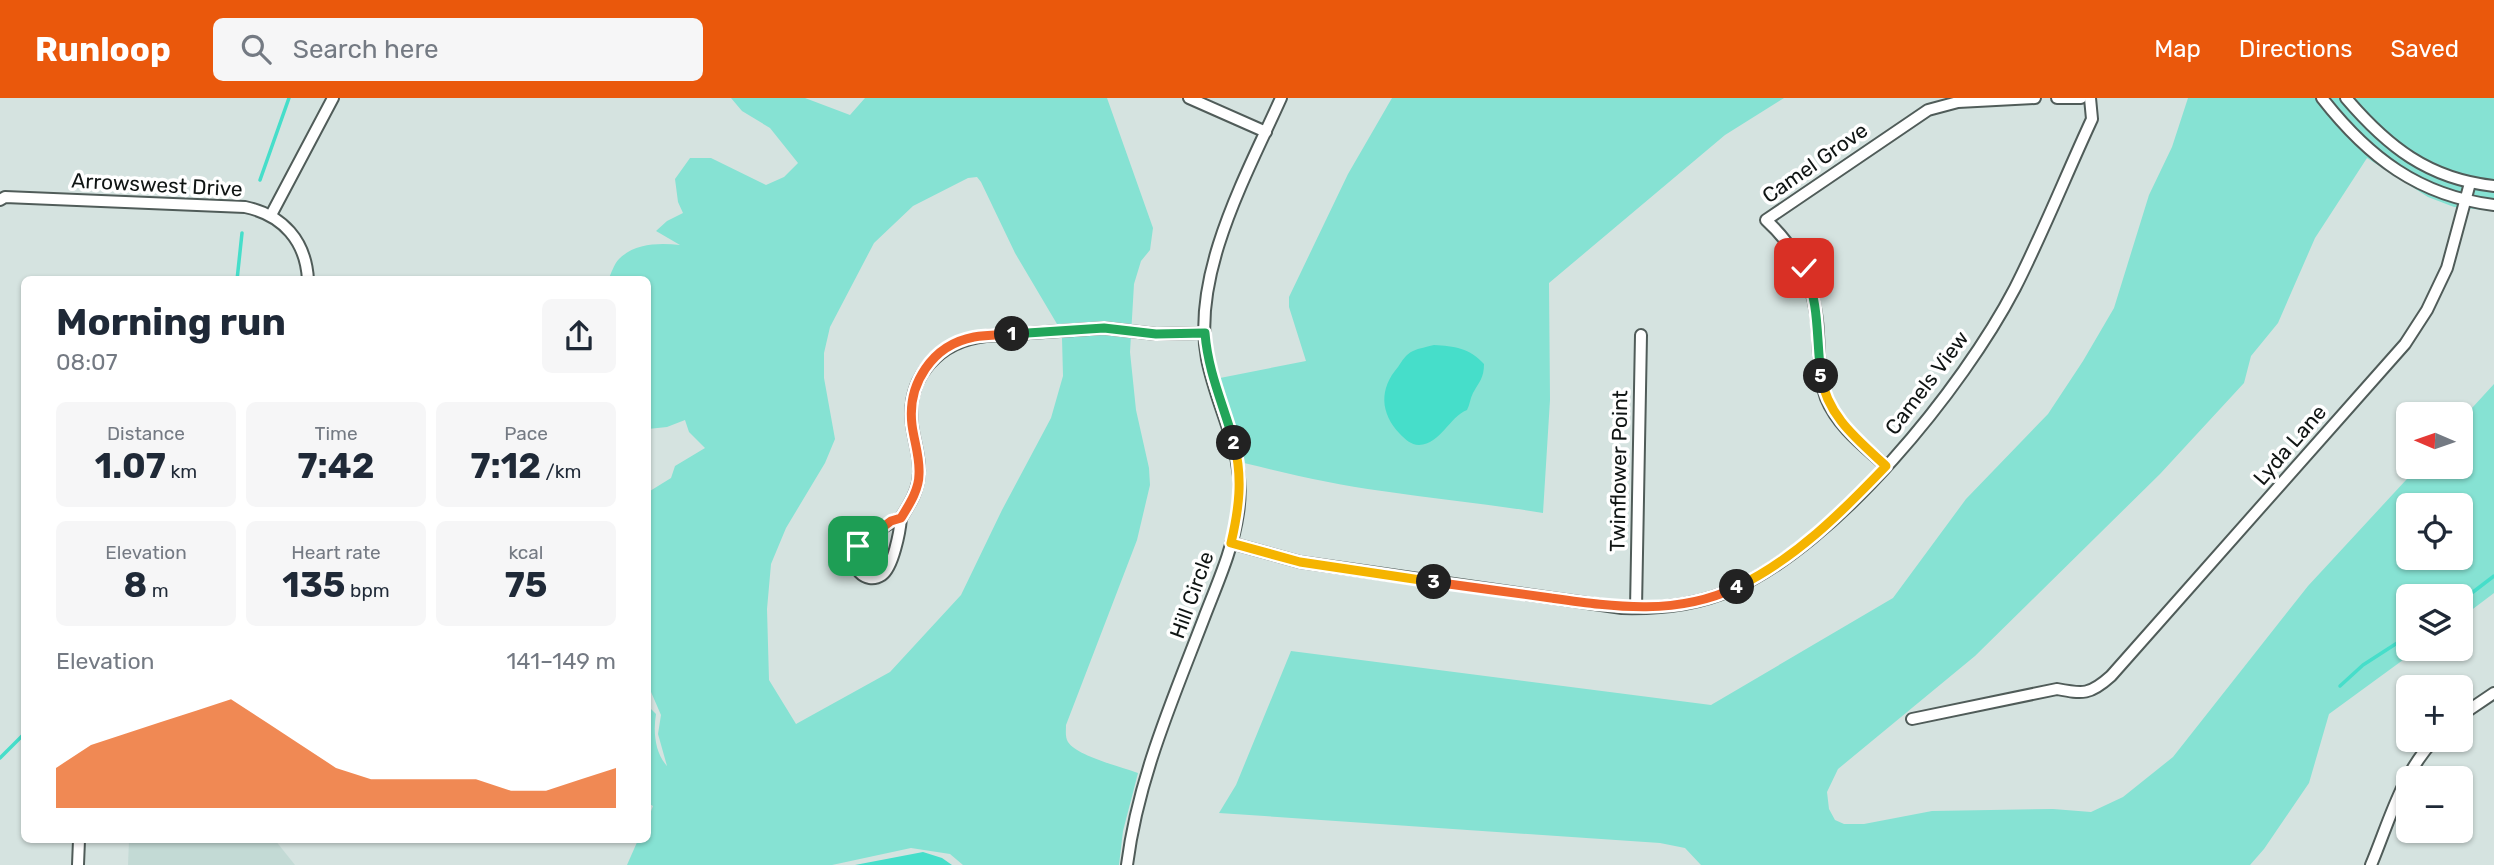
<!DOCTYPE html>
<meta charset="utf-8">
<style>
:root{--surface:#fff;--page:#f6f6f7;--text:#1f2937;--muted:#747a83;--accent:#ea580c}
body{margin:0;font-family:Rubik,sans-serif;background:var(--page);color:var(--text);height:100vh;display:flex;flex-direction:column;font-size:26px;white-space:nowrap}
*{box-sizing:border-box;margin:0}
p{font-size:23px;color:var(--muted)}
.icon{flex:none;width:38px;height:38px;fill:none;stroke:currentColor;stroke-width:2;stroke-linecap:round;stroke-linejoin:round}
.map{position:relative;flex:1;overflow:hidden}
.drawer{position:absolute;left:21px;top:178px;width:630px;height:567px;display:flex;flex-direction:column;background:var(--surface);border-radius:10px;box-shadow:0 2px 5px #0004}
.drawer>*{flex:none}
.needle{width:46px;rotate:272deg}
.fabs{position:absolute;left:2396px;top:304px;display:grid;gap:14px}
.fabs a{display:grid;place-items:center;width:77px;height:77px;border-radius:10px;background:var(--surface);box-shadow:0 2px 5px #0004;font-size:35px}
.pin{position:absolute;display:grid;place-items:center;width:60px;height:60px;color:#fff;margin:-30px;border-radius:14px;box-shadow:0 4px 10px #0006}
.km{position:absolute;width:35px;height:35px;margin:-18px;border-radius:50%;background:#222;color:#fff;font-size:19px;line-height:35px;text-align:center}
.round{display:grid;place-items:center;flex:none;width:74px;height:74px;border-radius:10px;background:var(--page)}
.overview{display:flex;align-items:center;justify-content:space-between;height:119px;padding:0 35px}
h1{font-size:38px;font-weight:700;line-height:52px}
.metrics{display:grid;grid-template-columns:repeat(3,1fr);gap:10px;height:119px;padding:7px 35px}
.metrics div{display:grid;align-content:center;border-radius:10px;background:var(--page);text-align:center}
.metrics b{font-size:35px;font-weight:700}
.metrics small{font-size:19px;font-weight:400}
.metrics p{font-size:19px}
.chart{height:196px;padding:14px 35px}
.chart p{display:flex;justify-content:space-between}
.chart svg{width:100%;height:126px;margin-top:7px;fill:var(--accent);opacity:.7}
header{display:flex;align-items:center;gap:42px;box-sizing:border-box;height:98px;padding:0 35px;background:var(--accent);color:#fff}
header strong{font-size:33px}
nav{display:flex;gap:38px;margin-inline-start:auto;font-size:24px}
.search{width:490px;height:63px;background:var(--page);display:flex;align-items:center;gap:18px;box-sizing:border-box;padding:0 24px;border-radius:10px;color:var(--muted);font-size:26px}
.map>svg:first-child{display:block}
.built{fill:#c3dad5}
.green{fill:#86e2d3;fill-rule:evenodd}
.water{fill:#46deca}
.lines{fill:none;stroke-linecap:round;stroke-linejoin:round}
.stream{stroke:#46deca;stroke-width:3.5}
.minor-casing{stroke:#505c59;stroke-width:14}
.minor{stroke:#fff;stroke-width:10}
.split-1-casing{stroke:#fff;stroke-width:14}
.split-2-casing{stroke:#fff;stroke-width:14}
.split-3-casing{stroke:#fff;stroke-width:14}
.split-4-casing{stroke:#fff;stroke-width:14}
.split-5-casing{stroke:#fff;stroke-width:14}
.split-6-casing{stroke:#fff;stroke-width:14}
.split-1{stroke:#f0652b;stroke-width:9}
.split-2{stroke:#22a559;stroke-width:9}
.split-3{stroke:#f5b400;stroke-width:9}
.split-4{stroke:#f0652b;stroke-width:9}
.split-5{stroke:#f5b400;stroke-width:9}
.split-6{stroke:#22a559;stroke-width:9}
.labels{text-anchor:middle;stroke-width:7;stroke-linejoin:round;paint-order:stroke}
.street-label{font-size:21px;fill:#101514;stroke:#fff}
</style>
<header>
<strong>Runloop</strong>
<div class="search"><svg class="icon" aria-label="search" viewBox="0 0 24 24"><circle cx="10" cy="10" r="6"/><path d="M15 15l6 6"/></svg>Search here</div>
<nav><a>Map</a><a>Directions</a><a>Saved</a></nav>
</header>
<div class="map">
<svg width="2494" height="767" viewBox="0 0 2494 767">
<rect width="100%" height="100%" fill="#d5e3e0"/>
<polygon class="built" points="129,742 275,742 295,767 128,767"/>
<g class="green">
<path d="M 731,0 L 805,0 L 850,17 L 865,0 L 1107,0 L 1153,130 L 1150,152 L 1141,163 L 1134,186 L 1130,254 L 1136,312 L 1149,370 L 1150,387 L 1137,442 L 1066,627 C 1066,633 1065,639 1068,644 C 1077,658 1122,669 1138,675 L 1123,733 L 1119,767 L 963,767 L 950,756 L 911,750 L 832,767 L 627,767 L 638,742 L 648,742 L 648,721 L 653,708 L 648,705 L 648,608 L 656,616 C 653,634 655,655 667,668 L 658,636 L 661,617 L 648,587 L 648,397 L 650,393 L 671,380 L 675,368 L 705,350 L 689,334 L 685,322 L 667,329 L 648,331 L 648,294 L 650,291 L 648,279 L 648,182 L 608,182 C 611,176 614,166 619,161 C 635,145 659,145 680,147 L 656,133 L 667,123 L 683,115 L 678,104 L 675,81 L 690,60 L 711,60 L 766,87 L 784,79 L 798,65 L 770,30 L 742,13 ZM 977,79 L 981,84 L 1015,155 L 1057,226 L 1062,240 L 1063,278 L 1051,320 L 1002,412 L 961,497 L 890,574 L 796,626 L 769,582 L 767,511 L 771,466 L 786,430 L 825,365 L 835,341 L 824,280 L 824,255 L 830,229 L 874,145 L 913,108 L 968,80 Z"/>
<path d="M 1392,0 L 1784,0 L 1725,37 L 1549,185 L 1550,302 L 1543,415 C 1489,406 1436,401 1382,393 C 1335,387 1290,376 1244,365 L 1241,344 L 1220,280 L 1306,263 L 1289,209 L 1289,199 L 1348,76 Z"/>
<path d="M 2188,0 L 2494,0 L 2494,113 L 2454,109 L 2428,99 L 2367,60 L 2315,140 L 2278,225 L 2251,258 L 2244,285 L 2160,376 L 1975,558 L 1838,671 L 1827,694 L 1829,711 L 1835,722 L 1844,726 L 1864,726 L 1932,713 L 2053,711 L 2091,714 L 2123,699 L 2173,659 L 2308,488 L 2418,369 L 2460,369 L 2461,322 L 2494,286 L 2494,495 L 2461,520 L 2460,499 L 2408,499 L 2408,551 L 2418,551 L 2329,616 L 2309,685 L 2264,751 L 2250,767 L 1701,767 L 1685,750 L 1660,745 L 1219,715 L 1236,687 L 1291,553 L 1711,607 L 1893,500 L 1966,401 L 2048,316 L 2083,263 L 2114,210 L 2149,97 L 2172,49 ZM 2408,408 L 2460,408 L 2460,460 L 2408,460 Z"/>
</g>
<g class="water">
<path d="M 1434,247 C 1454,248 1470,250 1484,266 C 1484,280 1479,284 1473,295 C 1470,301 1470,306 1467,312 C 1449,319 1441,346 1419,347 C 1411,347 1405,341 1400,336 C 1380,315 1379,291 1398,269 C 1402,263 1406,256 1413,253 C 1419,250 1427,249 1434,247 Z"/>
<polygon points="923,754 942,760 952,767 855,767"/>
</g>
<g class="lines">
<g class="stream">
<polyline points="260,82 289,0"/>
<polyline points="237,182 242,135"/>
<polyline points="2460,504 2494,478"/>
<polyline points="2340,588 2363,567 2408,538"/>
<polyline points="0,660 24,636"/>
</g>
<g class="minor-casing">
<g id="minor">
<polyline points="1189,0 1266,34"/>
<polyline points="2057,0 2081,0"/>
<path d="M 2322,0 C 2368,59 2419,98 2494,107"/>
<path d="M 2346,0 C 2387,48 2428,81 2494,88"/>
<path d="M 0,102 L 5,99 L 245,109 C 283,117 306,143 308,182"/>
<polyline points="271,117 333,0"/>
<path d="M 1886,368 C 1864,348 1838,329 1826,300 C 1819,279 1819,257 1818,236 C 1816,190 1800,153 1766,122 L 1928,12 L 1958,4 L 2035,0"/>
<path d="M 901,420 C 900,433 893,470 882,477 C 865,488 848,468 856,452 C 859,445 867,441 872,437 C 882,430 889,424 901,420 C 909,407 919,392 919,375 C 920,359 914,343 912,327 C 906,278 940,243 986,238 L 1104,230 L 1156,236 L 1205,235"/>
<path d="M 1231,445 L 1300,464 L 1622,510 C 1660,511 1697,507 1731,492 C 1836,447 1963,290 2015,190 C 2043,135 2066,77 2092,21 L 2090,0"/>
<polyline points="1636,510 1641,237"/>
<polyline points="2460,618 2494,595"/>
<path d="M 1912,621 L 2057,591 C 2083,596 2090,597 2111,578 L 2405,246 L 2427,212 L 2447,170 L 2470,85"/>
<polyline points="78,767 79,742"/>
<path d="M 1127,767 C 1138,680 1173,601 1204,520 C 1217,486 1233,451 1238,415 C 1247,356 1218,316 1207,261 C 1191,176 1247,76 1281,0"/>
<path d="M 2371,767 C 2389,724 2401,677 2434,642"/>
</g>
</g>
<use href="#minor" class="minor"/>
</g>
<g class="lines">
<g class="split-1-casing">
<path id="split-1" d="M 858,448 L 891,423 L 901,420 C 909,407 919,392 919,376 C 920,359 914,343 912,327 C 907,286 932,247 974,239 C 987,237 1000,237 1012,236"/>
</g>
<g class="split-2-casing">
<path id="split-2" d="M 1012,236 L 1104,230 L 1156,236 L 1205,235 C 1208,275 1224,308 1234,345"/>
</g>
<g class="split-3-casing">
<path id="split-3" d="M 1234,345 C 1243,380 1239,411 1231,445 L 1300,464 L 1434,484"/>
</g>
<g class="split-4-casing">
<path id="split-4" d="M 1434,484 C 1473,489 1512,495 1551,500 C 1615,509 1677,518 1737,489"/>
</g>
<g class="split-5-casing">
<path id="split-5" d="M 1737,489 C 1795,461 1841,415 1886,368 C 1858,342 1827,318 1821,278"/>
</g>
<g class="split-6-casing">
<path id="split-6" d="M 1804,170 C 1820,207 1816,239 1821,278"/>
</g>
<use href="#split-1" class="split-1"/>
<use href="#split-2" class="split-2"/>
<use href="#split-3" class="split-3"/>
<use href="#split-4" class="split-4"/>
<use href="#split-5" class="split-5"/>
<use href="#split-6" class="split-6"/>
</g>
<g class="labels">
<g class="street-label">
<text transform="translate(1815 65) rotate(-35)" y="7">Camel Grove</text>
<text transform="translate(157 87) rotate(3)" y="7">Arrowswest Drive</text>
<text transform="translate(1927 285) rotate(-53)" y="7">Camels View</text>
<text transform="translate(2290 347) rotate(-49)" y="7">Lyda Lane</text>
<text transform="translate(1619 373) rotate(-89)" y="7">Twinflower Point</text>
<text transform="translate(1192 497) rotate(-70)" y="7">Hill Circle</text>
</g>
</g>
</svg>
<div class="fabs">
<a><svg class="needle" viewBox="-14 -14 28 28"><path d="M0-13l5 13h-10z" fill="#e53935"/><path d="M0 13l5-13h-10z" fill="#747a83"/></svg></a>
<a><svg class="icon" aria-label="locate" viewBox="0 0 24 24"><circle cx="12" cy="12" r="6"/><path d="M12 2v4M12 18v4M2 12h4M18 12h4"/></svg></a>
<a><svg class="icon" aria-label="layers" viewBox="0 0 24 24"><path d="M12 4l9 5-9 5-9-5zM3 14l9 5 9-5"/></svg></a>
<a>+</a>
<a>−</a>
</div>
<div class="pin" style="left:858px;top:448px;background:#1e9e55"><svg class="icon" aria-label="arrive" viewBox="0 0 24 24"><path d="M6 21V4h12l-3 4 3 4H6"/></svg></div>
<div class="pin" style="left:1804px;top:170px;background:#d93025"><svg class="icon" aria-label="check" viewBox="0 0 24 24"><path d="M5 12l5 5 9-10"/></svg></div>
<b class="km" style="left:1012px;top:236px">1</b>
<b class="km" style="left:1234px;top:345px">2</b>
<b class="km" style="left:1434px;top:484px">3</b>
<b class="km" style="left:1737px;top:489px">4</b>
<b class="km" style="left:1821px;top:278px">5</b>
<section class="drawer">
<div class="overview"><div><h1>Morning run</h1><p>08:07</p></div><a class="round"><svg class="icon" aria-label="share" viewBox="0 0 24 24"><path d="M12 15V3M7 8l5-5 5 5M5 13v7h14v-7"/></svg></a></div>
<div class="metrics">
<div><p>Distance</p><b>1.07<small> km</small></b></div>
<div><p>Time</p><b>7:42</b></div>
<div><p>Pace</p><b>7:12<small> /km</small></b></div>
</div>
<div class="metrics">
<div><p>Elevation</p><b>8<small> m</small></b></div>
<div><p>Heart rate</p><b>135<small> bpm</small></b></div>
<div><p>kcal</p><b>75</b></div>
</div>
<div class="chart"><p><span>Elevation</span>141–149 m</p>
<svg viewBox="0 0 160 44" preserveAspectRatio="none"><path d="M0 44V30L10 22L20 18L30 14L40 10L50 6L60 14L70 22L80 30L90 34L100 34L110 34L120 34L130 38L140 38L150 34L160 30V44z"/></svg>
</div>
</section>
</div>
